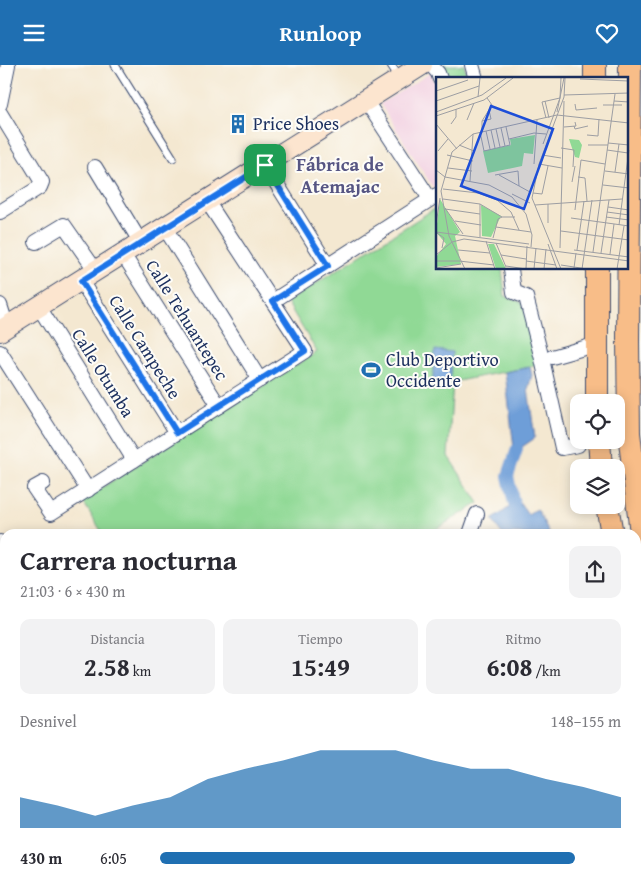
<!DOCTYPE html>
<html lang="es">
<meta charset="utf-8">
<style>
:root{--surface:#fff;--page:#f2f2f3;--text:#2b2b33;--muted:#7c7c81;--accent:#1f6fb2}
body{margin:0;font-family:"Gentium Book Plus",serif;background:var(--page);color:var(--text);height:100vh;display:flex;flex-direction:column;font-size:19px;white-space:nowrap}
*{box-sizing:border-box;margin:0}
p{font-size:16px;color:var(--muted)}
.icon{flex:none;width:28px;height:28px;fill:none;stroke:currentColor;stroke-width:2;stroke-linecap:round;stroke-linejoin:round}
.map{position:relative;flex:1;overflow:hidden}
.panel{position:absolute;left:0px;top:464px;width:641px;height:359px;display:flex;flex-direction:column;background:var(--surface);border-radius:15px 15px 0 0;box-shadow:0 2px 12px #0003}
.panel>*{flex:none}
.controls{position:absolute;left:570px;top:329px;display:grid;gap:10px}
.controls a{display:grid;place-items:center;width:55px;height:55px;border-radius:10px;background:var(--surface);box-shadow:0 2px 12px #0003;font-size:25px}
.pin{position:absolute;display:grid;place-items:center;width:42px;height:42px;color:#fff;margin:-21px;border-radius:10px;box-shadow:0 2px 8px #0006}
.round{display:grid;place-items:center;flex:none;width:52px;height:52px;border-radius:10px;background:var(--page)}
.overview{display:flex;align-items:center;justify-content:space-between;height:85px;padding:0 20px}
h1{font-size:28px;font-weight:600;line-height:38px}
.stats{display:grid;grid-template-columns:repeat(3,1fr);gap:8px;height:85px;padding:5px 20px}
.stats div{display:grid;align-content:center;border-radius:10px;background:var(--page);text-align:center}
.stats b{font-size:25px;font-weight:600}
.stats small{font-size:14px;font-weight:400}
.stats p{font-size:14px}
.chart{height:140px;padding:10px 20px}
.chart p{display:flex;justify-content:space-between}
.chart svg{width:100%;height:90px;margin-top:5px;fill:var(--accent);opacity:.7}
ul{padding:0 20px;list-style:none;font-size:16px}
li{display:grid;grid-template-columns:80px 60px 1fr;align-items:center;height:38px}
li i{height:12px;border-radius:6px;background:var(--accent)}
header{display:flex;justify-content:space-between;align-items:center;height:65px;padding:0 20px;background:var(--accent);color:#fff;font-size:22px;font-weight:600}
.map>svg:first-child{display:block}
.built{fill:#f2cfe1}
.green{fill:#90d995;stroke:#56847a}
.water{fill:#6e9ed8;stroke:#44669b}
.lines{fill:none;stroke-linecap:round;stroke-linejoin:round}
.canal{stroke:#6e9ed8;stroke-width:12}
.lane-casing{stroke:#3c4b6f;stroke-width:9}
.street-casing{stroke:#3c4b6f;stroke-width:16}
.secondary-casing{stroke:#3c4b6f;stroke-width:22}
.primary-casing{stroke:#3c4b6f;stroke-width:24}
.lane{stroke:#fff;stroke-width:7}
.street{stroke:#fff;stroke-width:14}
.secondary{stroke:#fce5cf;stroke-width:20}
.primary{stroke:#f8bd88;stroke-width:22}
.route-casing{stroke:#fff;stroke-width:10}
.route{stroke:#1a73e8;stroke-width:6}
.labels{text-anchor:middle;stroke-width:4;stroke-linejoin:round;paint-order:stroke}
.poi-label{font-size:18px;fill:#1b2f5e;stroke:#fdfcf7;text-anchor:start}
.street-label{font-size:18px;fill:#1b2f5e;stroke:#fdfcf7}
.neighbourhood-label{font-size:19px;font-weight:bold;fill:#565583;stroke:#fdfcf7}
.inset-road{fill:none;stroke:#9d9ea3;stroke-width:1}
.view{fill:#1d4ed8;fill-opacity:0.15;stroke:#1d4ed8;stroke-width:2.5}
.inset-edge{fill:none;stroke:#1b2f5e;stroke-width:2.5}
</style>
<header><svg class="icon" aria-label="menu" viewBox="0 0 24 24"><path d="M4 6h16M4 12h16M4 18h16"/></svg>Runloop<svg class="icon" aria-label="heart" viewBox="0 0 24 24"><path d="M12 20l-8-8c-3-5 5-10 8-4 3-6 11-1 8 4z"/></svg></header>
<div class="map">
<svg width="641" height="822" viewBox="0 0 641 822">
<rect width="100%" height="100%" fill="#fdfcf7"/>
<filter id="ink" filterUnits="userSpaceOnUse"><feTurbulence type="fractalNoise" baseFrequency=".02" numOctaves="2"/><feDisplacementMap in="SourceGraphic" scale="10" xChannelSelector="R" yChannelSelector="G"/><feConvolveMatrix kernelMatrix="1 2 1 2 8 2 1 2 1" color-interpolation-filters="sRGB"/></filter>
<filter id="wash" filterUnits="userSpaceOnUse"><feTurbulence type="fractalNoise" baseFrequency=".0096" numOctaves="4" result="noise"/><feDisplacementMap in="SourceGraphic" scale="20" xChannelSelector="R" yChannelSelector="G"/><feGaussianBlur stdDeviation="1.12" result="paint"/><feColorMatrix in="noise" values="0 0 0 0 0 0 0 0 0 0 0 0 0 0 0 0 0 1.4 0 .05"/><feComposite in="paint" operator="in"/></filter>
<g filter="url(#wash)">
<rect width="100%" height="100%" fill="#f4e8d1"/>
<polygon class="built" points="432,7 437,22 437,122 434,124 380,39"/>
<g class="green">
<polygon points="444,0 464,0 468,14 437,14 437,22 432,7"/>
<polygon points="437,142 437,204 502,204 505,231 523,238 539,300 453,317 448,391 479,438 428,469 103,469 82,435 317,287 287,237"/>
</g>
<g class="water">
<polygon points="435,285 452,287 449,324 432,323"/>
<polygon points="530,302 532,310 528,324 535,373 519,384 514,384 505,307"/>
<polygon points="518,436 528,450 537,444 550,469 502,469 492,455"/>
</g>
<g class="lines">
<polyline class="canal" points="514,439 508,411 517,384"/>
</g>
</g>
<g filter="url(#ink)">
<g class="lines">
<g class="lane-casing">
<g id="lane">
<polyline points="115,0 173,93"/>
<polyline points="391,0 399,12"/>
</g>
</g>
<g class="street-casing">
<g id="street">
<polyline points="431,0 438,8 440,14"/>
<polyline points="472,0 476,14"/>
<polyline points="366,36 430,134"/>
<polyline points="0,39 8,0"/>
<polyline points="0,48 42,117 40,122 0,147"/>
<polyline points="265,100 328,201"/>
<polyline points="95,102 141,178"/>
<polyline points="165,163 260,315"/>
<polyline points="36,177 64,160 96,206"/>
<polyline points="123,189 219,341"/>
<polyline points="511,204 514,227 526,232 542,294 562,383 578,380"/>
<polyline points="81,216 177,368"/>
<polyline points="273,236 437,130"/>
<polyline points="0,240 7,262"/>
<polyline points="39,242 134,395"/>
<polyline points="0,287 88,425"/>
<polyline points="552,292 598,279"/>
<polyline points="43,418 34,423 51,448 305,286 207,136"/>
<polyline points="470,469 477,449"/>
<polyline points="0,477 5,491"/>
<polyline points="0,559 5,558"/>
<polyline points="0,659 5,657"/>
<polyline points="636,755 641,755"/>
<polyline points="0,758 5,757"/>
<polyline points="244,818 244,822"/>
<polyline points="618,818 624,822"/>
<polyline points="542,822 544,818"/>
</g>
</g>
<g class="secondary-casing">
<polyline id="secondary" points="0,266 422,0"/>
</g>
<g class="primary-casing">
<g id="primary">
<polyline points="630,0 628,274 629,368 641,468"/>
<polyline points="595,14 595,0"/>
<polyline points="597,204 597,338"/>
<polyline points="599,375 601,402"/>
<polyline points="607,440 612,469"/>
<polyline points="636,618 641,647"/>
</g>
</g>
<use href="#lane" class="lane"/>
<use href="#street" class="street"/>
<use href="#secondary" class="secondary"/>
<use href="#primary" class="primary"/>
</g>
</g>
<g class="lines" filter="url(#ink)">
<g class="route-casing">
<polygon id="route" points="265,100 328,201 273,236 305,286 177,368 81,216"/>
</g>
<use href="#route" class="route"/>
</g>
<defs>
<g id="building-bare" transform="scale(1.5)"><path d="M-4-6H4V6H1V3H-1V6H-4ZM-2.5-4.3h1.7v1.8h-1.7ZM.8-4.3h1.7v1.8H.8ZM-2.5-1h1.7V.8h-1.7ZM.8-1h1.7V.8H.8Z" fill="#1f6fb2" stroke="#fdfcf7" stroke-width="2.5" paint-order="stroke"/></g>
<g id="stadium-bare" transform="scale(1.5)"><path d="M0-5a6.5 5 0 1 0 0 10a6.5 5 0 1 0 0-10ZM-3.5-1.8h7v3.6h-7Z" fill="#1f6fb2" stroke="#fdfcf7" stroke-width="2.5" paint-order="stroke"/></g>
</defs>
<g fill-rule="evenodd">
<use href="#building-bare" x="238" y="59"/>
<use href="#stadium-bare" x="371" y="305"/>
</g>
<g class="labels">
<g class="poi-label">
<text x="253" y="65">Price Shoes</text>
<text x="386" y="301">Club Deportivo<tspan x="386" dy="21">Occidente</tspan></text>
</g>
<g class="street-label">
<text transform="translate(187 255) rotate(58)" y="6">Calle Tehuantepec</text>
<text transform="translate(145 282) rotate(58)" y="6">Calle Campeche</text>
<text transform="translate(103 308) rotate(58)" y="6">Calle Otumba</text>
</g>
<g class="neighbourhood-label">
<text x="340" y="106">Fábrica de<tspan x="340" dy="22">Atemajac</tspan></text>
</g>
</g>
<g transform="translate(436 12)">
<rect width="192" height="192" fill="#f4e8d1"/>
<path d="M 99,58 L 97,77 L 88,76 L 86,89 L 52,96 L 47,74 L 75,68 L 74,62 ZM 133,62 L 143,63 L 146,68 L 143,81 L 139,80 ZM 4,122 L 24,155 L 19,159 L 25,187 L 0,190 L 0,180 L 10,167 L 0,155 ZM 45,128 L 65,139 L 55,160 L 46,159 ZM 52,167 L 58,167 L 70,192 L 60,192 Z" fill="#90d995"/>
<path class="inset-road" d="M 144,2 L 193,4M 0,14 L 32,3M 128,18 L 193,16M 42,20 L 44,1M 0,24 L 43,9M 109,24 L 113,41M 178,24 L 193,25M 139,27 L 140,33 L 161,31M 167,28 L 186,28M 0,35 L 46,18 L 70,1M 121,35 L 128,1M 121,38 L 193,46M 0,39 L 48,23 L 77,1M 110,41 L 106,25 L 124,21M 31,43 L 38,26M 46,44 L 55,42 L 53,33M 0,47 L 21,72M 15,47 L 20,40 L 20,32M 138,49 L 139,52 L 152,49M 128,50 L 140,49 L 139,45M 65,51 L 69,69M 60,52 L 64,70M 55,53 L 59,71M 50,54 L 54,72M 44,55 L 48,74M 46,55 L 46,44 L 56,28 L 51,21M 151,58 L 162,59 L 163,42M 73,62 L 98,56 L 110,57M 172,66 L 193,68M 107,67 L 124,21 L 125,1M 23,68 L 38,74M 152,68 L 172,68M 125,71 L 138,73 L 137,90M 171,73 L 192,76M 2,74 L 12,62M 48,74 L 74,68 L 70,50M 11,78 L 37,84M 106,78 L 125,81M 98,87 L 101,43M 103,87 L 126,91M 12,91 L 36,94M 0,93 L 9,100 L 53,108 L 76,120 L 90,137 L 96,158 L 95,170M 82,94 L 83,109M 169,94 L 193,97M 179,95 L 183,67M 59,98 L 82,94M 63,98 L 94,115M 142,100 L 149,101 L 151,124M 34,104 L 37,57M 136,105 L 139,89M 167,108 L 193,111M 7,112 L 42,116 L 61,123 L 75,135 L 83,153M 97,116 L 106,117 L 112,89M 76,117 L 94,126M 7,122 L 44,127 L 66,140 L 79,140M 44,127 L 44,160M 112,127 L 112,146M 99,128 L 186,122M 172,130 L 193,133M 9,131 L 27,157M 9,132 L 44,137M 139,133 L 145,83 L 169,87M 171,135 L 193,138M 170,140 L 193,143M 135,141 L 193,149M 19,144 L 45,148M 0,148 L 4,121M 183,148 L 193,73M 60,150 L 95,155M 125,154 L 193,163M 0,155 L 93,167M 1,156 L 8,161 L 6,171M 57,161 L 62,142 L 66,140M 50,164 L 59,192M 60,166 L 70,190M 112,167 L 121,192M 124,171 L 128,24M 22,173 L 54,176M 138,173 L 193,180M 141,173 L 148,124M 157,175 L 179,17M 165,176 L 173,123M 174,177 L 178,147M 0,178 L 16,165 L 28,162 L 193,184M 65,178 L 90,182M 0,184 L 23,184M 23,184 L 58,188M 90,184 L 120,188M 125,188 L 151,192M 70,189 L 90,192 L 91,169M 0,191 L 25,187M 138,191 L 140,176M 29,192 L 13,159 L 5,114 L 16,75 L 37,57 L 121,38M 98,192 L 100,171M 108,192 L 110,172M 125,192 L 96,121 L 103,87 L 128,20 L 129,1M 146,192 L 156,123M 181,192 L 188,149"/>
<path class="view" d="M 55,29 L 117,52 L 88,132 L 25,109 Z"/>
<rect width="192" height="192" class="inset-edge"/>
</g>
</svg>
<div class="controls">
<a><svg class="icon" aria-label="locate" viewBox="0 0 24 24"><circle cx="12" cy="12" r="6"/><path d="M12 2v4M12 18v4M2 12h4M18 12h4"/></svg></a>
<a><svg class="icon" aria-label="layers" viewBox="0 0 24 24"><path d="M12 4l9 5-9 5-9-5zM3 14l9 5 9-5"/></svg></a>
</div>
<div class="pin" style="left:265px;top:100px;background:#1e9e55"><svg class="icon" aria-label="arrive" viewBox="0 0 24 24"><path d="M6 21V4h12l-3 4 3 4H6"/></svg></div>
<section class="panel">
<div class="overview"><div><h1>Carrera nocturna</h1><p>21:03 · 6 × 430 m</p></div><a class="round"><svg class="icon" aria-label="share" viewBox="0 0 24 24"><path d="M12 15V3M7 8l5-5 5 5M5 13v7h14v-7"/></svg></a></div>
<div class="stats">
<div><p>Distancia</p><b>2.58<small> km</small></b></div>
<div><p>Tiempo</p><b>15:49</b></div>
<div><p>Ritmo</p><b>6:08<small> /km</small></b></div>
</div>
<div class="chart"><p><span>Desnivel</span>148–155 m</p>
<svg viewBox="0 0 160 44" preserveAspectRatio="none"><path d="M0 44V29L10 33L20 38L30 33L40 29L50 20L60 15L70 11L80 6L90 6L100 6L110 11L120 15L130 15L140 20L150 24L160 29V44z"/></svg>
</div>
<ul>
<li><b>430 m</b>6:05<i style="width:90%"></i></li>
</ul>
</section>
</div>
